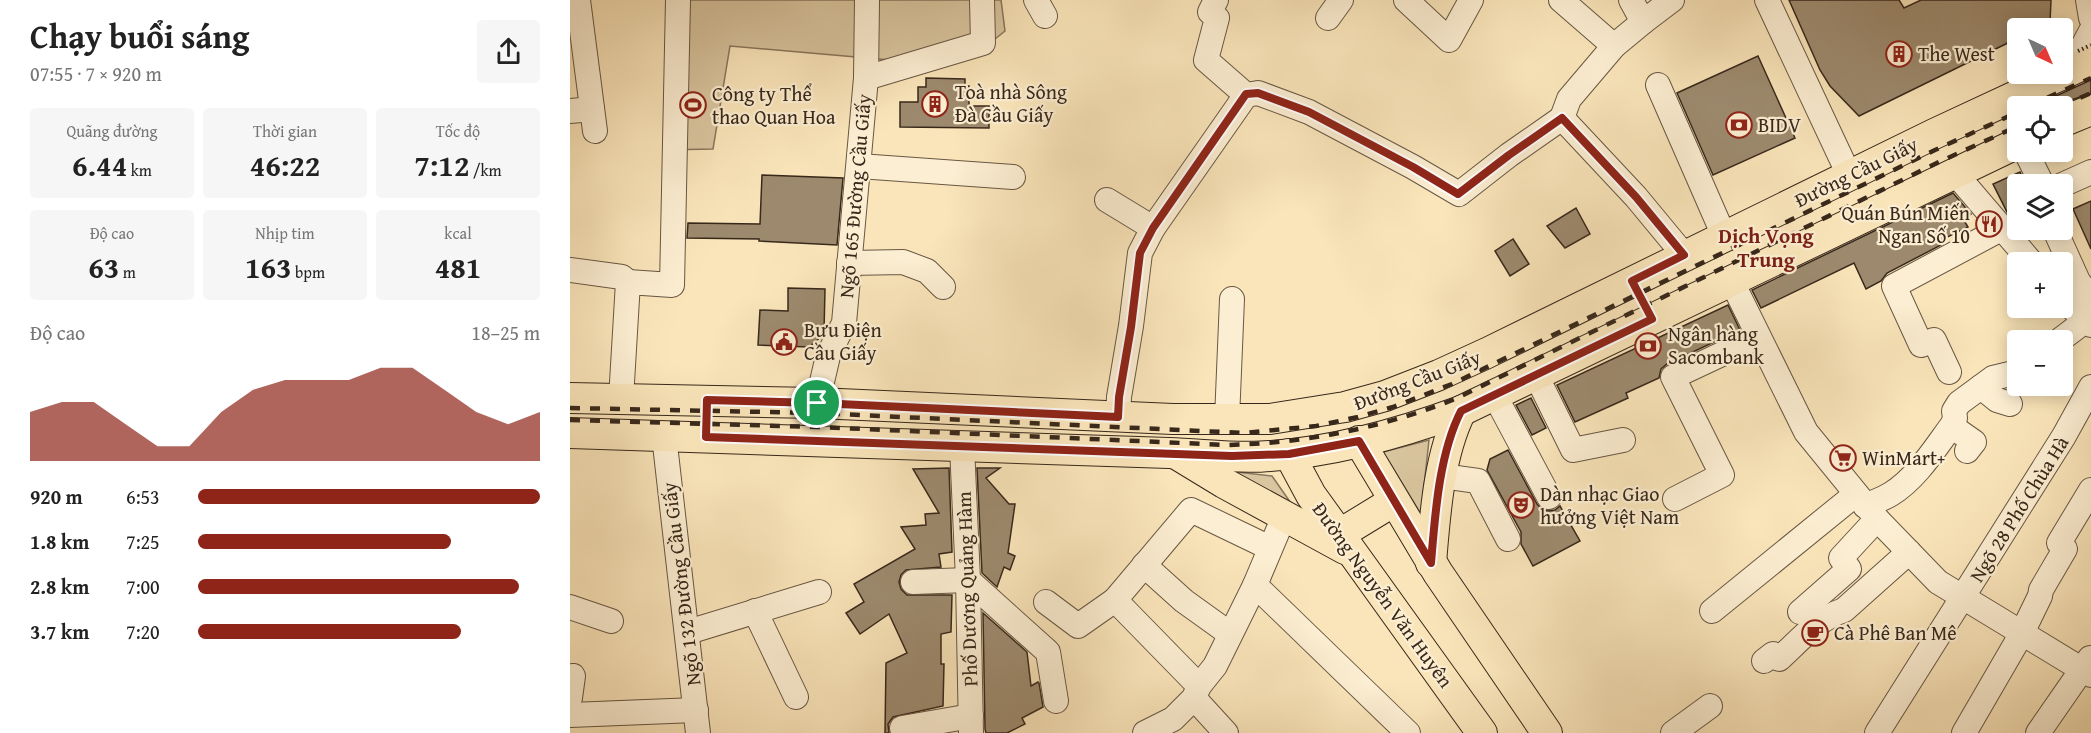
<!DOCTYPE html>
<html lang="vi">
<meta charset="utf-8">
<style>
:root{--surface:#fff;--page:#f6f6f6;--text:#222;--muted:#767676;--accent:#8f2418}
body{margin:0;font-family:"Gentium Book Plus",serif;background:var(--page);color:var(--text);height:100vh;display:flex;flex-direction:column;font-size:22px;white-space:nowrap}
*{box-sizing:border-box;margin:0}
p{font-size:20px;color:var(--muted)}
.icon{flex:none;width:33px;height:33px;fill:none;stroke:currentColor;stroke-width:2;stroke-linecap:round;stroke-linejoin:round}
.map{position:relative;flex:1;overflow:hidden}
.drawer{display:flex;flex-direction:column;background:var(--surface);width:570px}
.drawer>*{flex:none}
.needle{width:39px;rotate:136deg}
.tools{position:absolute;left:1437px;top:18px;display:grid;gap:12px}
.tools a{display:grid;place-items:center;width:66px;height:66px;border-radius:6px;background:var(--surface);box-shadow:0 3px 15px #0003;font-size:30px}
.pin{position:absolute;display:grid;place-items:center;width:51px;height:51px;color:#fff;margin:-26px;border:3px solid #fff;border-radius:50%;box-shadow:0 2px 6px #0007}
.round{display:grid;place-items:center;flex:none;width:63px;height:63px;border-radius:6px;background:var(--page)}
.summary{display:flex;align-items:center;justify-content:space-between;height:102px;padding:0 30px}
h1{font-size:33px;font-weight:800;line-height:45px}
.metrics{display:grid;grid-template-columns:repeat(3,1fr);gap:9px;height:102px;padding:6px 30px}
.metrics div{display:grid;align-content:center;border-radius:6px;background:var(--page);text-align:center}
.metrics b{font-size:30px;font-weight:800}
.metrics small{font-size:16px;font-weight:400}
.metrics p{font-size:16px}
.chart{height:168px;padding:12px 30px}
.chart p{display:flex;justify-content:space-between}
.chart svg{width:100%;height:108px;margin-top:6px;fill:var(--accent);opacity:.7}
ul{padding:0 30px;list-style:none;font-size:20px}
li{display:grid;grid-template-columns:96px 72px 1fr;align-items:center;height:45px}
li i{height:15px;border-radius:8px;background:var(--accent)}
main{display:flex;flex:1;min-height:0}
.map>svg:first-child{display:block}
.green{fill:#d9c59f;stroke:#88765d;stroke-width:1.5}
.building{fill:#9d8a6e;stroke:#38281b;stroke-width:1.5}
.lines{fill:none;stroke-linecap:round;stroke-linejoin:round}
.minor-casing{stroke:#685743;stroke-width:26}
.major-casing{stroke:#38281b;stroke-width:32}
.minor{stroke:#fceed2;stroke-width:24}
.major{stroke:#fae5ba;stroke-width:30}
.rail{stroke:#38281b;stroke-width:4.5;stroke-dasharray:10 10;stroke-linecap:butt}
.path-bridge{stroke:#38281b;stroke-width:4;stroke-dasharray:1.5 3;stroke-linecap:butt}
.route-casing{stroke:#fff;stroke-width:12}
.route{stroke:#8f2418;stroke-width:8}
.labels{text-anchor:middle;stroke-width:4.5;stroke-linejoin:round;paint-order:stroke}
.poi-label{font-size:20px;fill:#38281b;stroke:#fceed2;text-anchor:start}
.street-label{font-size:20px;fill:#38281b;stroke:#fceed2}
.neighbourhood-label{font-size:21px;font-weight:bold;fill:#7a1f14;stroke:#fceed2}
</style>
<main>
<section class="drawer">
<div class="summary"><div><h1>Chạy buổi sáng</h1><p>07:55 · 7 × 920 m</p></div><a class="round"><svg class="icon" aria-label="share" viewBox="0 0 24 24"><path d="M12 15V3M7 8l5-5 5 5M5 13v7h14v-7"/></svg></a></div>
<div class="metrics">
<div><p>Quãng đường</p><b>6.44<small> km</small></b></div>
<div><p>Thời gian</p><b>46:22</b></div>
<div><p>Tốc độ</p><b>7:12<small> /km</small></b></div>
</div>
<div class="metrics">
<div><p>Độ cao</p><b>63<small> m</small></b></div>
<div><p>Nhịp tim</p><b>163<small> bpm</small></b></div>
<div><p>kcal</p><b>481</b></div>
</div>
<div class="chart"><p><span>Độ cao</span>18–25 m</p>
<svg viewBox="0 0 160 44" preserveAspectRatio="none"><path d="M0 44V24L10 20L20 20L30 29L40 38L50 38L60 24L70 15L80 11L90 11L100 11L110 6L120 6L130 15L140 24L150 29L160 24V44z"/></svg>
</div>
<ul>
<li><b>920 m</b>6:53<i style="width:100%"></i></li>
<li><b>1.8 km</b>7:25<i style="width:74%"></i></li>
<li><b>2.8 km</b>7:00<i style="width:94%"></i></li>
<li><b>3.7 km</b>7:20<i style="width:77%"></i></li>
</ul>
</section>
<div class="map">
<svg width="1521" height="733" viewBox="0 0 1521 733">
<rect width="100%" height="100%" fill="#fae5ba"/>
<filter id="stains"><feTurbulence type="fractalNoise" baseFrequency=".00333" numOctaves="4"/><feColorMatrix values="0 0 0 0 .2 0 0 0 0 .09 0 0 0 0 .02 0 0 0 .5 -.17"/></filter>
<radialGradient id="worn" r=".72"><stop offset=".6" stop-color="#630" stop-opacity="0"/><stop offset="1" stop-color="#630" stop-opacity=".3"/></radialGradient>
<g class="green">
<polygon points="102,0 431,0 435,31 405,55 343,62 160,46 143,149 93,150"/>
<polygon points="859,440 851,514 813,452"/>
<polygon points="658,471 702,476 723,506"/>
</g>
<g class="building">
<polygon points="1219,0 1329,0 1334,8 1351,0 1481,0 1480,22 1466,28 1448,28 1448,38 1289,116 1260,86 1250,70"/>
<polygon points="1188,56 1225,138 1143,175 1107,93"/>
<polygon points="356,78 395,79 395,86 399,86 399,106 419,106 419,128 330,127 330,102 348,102 348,87 356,87"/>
<polygon points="1521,80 1521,93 1485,106 1464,106"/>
<polygon points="1450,172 1456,184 1448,184 1448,224 1437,212 1423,184"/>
<polygon points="192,175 273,178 267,245 189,241 189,239 117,238 118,223 190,224"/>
<polygon points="1383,193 1401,214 1393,219 1398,227 1371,240 1373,244 1317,273 1311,281 1296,289 1284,263 1191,308 1182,290"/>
<polygon points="1521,201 1521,249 1503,209"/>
<polygon points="1006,208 1020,234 995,248 977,226"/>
<polygon points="943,239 959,264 940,276 925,251"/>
<polygon points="218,288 255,289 254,332 252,336 239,347 188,345 190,310 218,311"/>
<polygon points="1158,305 1170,330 1097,364 1091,369 1089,378 1056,393 1058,398 1005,422 987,385"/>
<polygon points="961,398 976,428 962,435 946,405"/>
<polygon points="938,450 967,504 972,509 978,511 985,510 990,506 1010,541 963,566 951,544 951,532 917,470 920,459"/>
<polygon points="379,468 382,552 369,554 371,567 336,570 331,575 329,582 331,589 337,595 382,595 381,632 371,634 371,664 374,664 373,706 323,717 318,724 319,733 315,733 316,663 337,653 319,614 290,634 276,613 294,602 284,584 345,549 331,527 356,525 355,514 369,513 343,469"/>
<polygon points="407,468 430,468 416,478 439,504 445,504 438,553 445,556 440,570 434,567 427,587 412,573"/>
<polygon points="413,613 457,652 461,686 468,682 469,683 473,707 452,718 455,724 437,733 416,733 415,729"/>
</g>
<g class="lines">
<g class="minor-casing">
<g id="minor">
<polyline points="8,0 25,131"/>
<polyline points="466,0 475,16"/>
<polyline points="646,0 640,12 647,18 636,60 676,95"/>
<polyline points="836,0 879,40 901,0"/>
<polyline points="991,0 1044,46"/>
<polyline points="1197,0 1279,175"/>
<polyline points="1518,0 1521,18"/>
<polyline points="758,18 771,0"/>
<polyline points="1073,22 1102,0"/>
<polyline points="1514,64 1513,46 1521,31"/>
<polyline points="296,78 413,43 412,0"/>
<polyline points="1088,85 1154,236"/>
<polyline points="0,111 22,109"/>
<polyline points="992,118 1066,197 1114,255"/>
<polyline points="992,118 999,99 1044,46 1073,22 1061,0"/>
<polyline points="1456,152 1472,184"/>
<polyline points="289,166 443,177"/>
<polyline points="1384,172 1461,262"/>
<polyline points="1492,185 1521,172"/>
<polyline points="537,200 583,228"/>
<polyline points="1485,230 1508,281 1521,299"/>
<polyline points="279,263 333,262 357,271 373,287"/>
<polyline points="0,270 52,277 58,282"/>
<polyline points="1161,280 1236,432 1307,519 1368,582 1521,675"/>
<polyline points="1492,297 1515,321 1521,325"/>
<polyline points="1490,340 1515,321"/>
<polyline points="1379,372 1364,340 1351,345 1324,286 1431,229"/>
<polyline points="966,375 1003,450 1053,440"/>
<polyline points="1411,387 1427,400 1440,404"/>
<polyline points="924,394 979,497"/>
<polyline points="51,399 58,282 102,285 108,0"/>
<polyline points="247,403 258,356 274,323 296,78 297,0"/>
<polyline points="548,417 549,397 561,326 570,253 583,228 676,95 688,93 739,112 843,167 889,194 939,155 992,118"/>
<polyline points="657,419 662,299"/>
<polyline points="1383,424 1384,428 1404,442 1397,451"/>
<polyline points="94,436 128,733"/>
<polyline points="392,446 398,580 401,733"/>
<polyline points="872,476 908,481 938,539"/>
<polyline points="1105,499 1152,475 1103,377 1188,337"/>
<path d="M 1295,506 C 1304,502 1313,499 1321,494 C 1347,478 1365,448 1383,424 L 1385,418 L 1384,411 L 1389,403 L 1423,378 L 1448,372"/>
<polyline points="715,514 685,585 838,733"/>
<polyline points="574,565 614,601 660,634"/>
<polyline points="343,582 398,580 478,652 486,701"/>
<polyline points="545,600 621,510 700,548"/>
<polyline points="476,602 508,626 545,600 629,686"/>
<polyline points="0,607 41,621"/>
<polyline points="185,611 226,697"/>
<polyline points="1142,611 1286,494"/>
<polyline points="1230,612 1279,569 1271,558 1307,519"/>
<polyline points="118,632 249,592"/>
<path d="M 1194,661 L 1203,654 L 1209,659 C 1229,641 1247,619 1274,610 L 1339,552"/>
<polyline points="0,698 3,676"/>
<polyline points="624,698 656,733"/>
<polyline points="0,715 126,710"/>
<polyline points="332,728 401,716"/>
<polyline points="575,733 603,719 624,698 629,686 645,666 685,585"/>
<polyline points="1103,733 1140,706"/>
<polyline points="1307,733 1494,436 1521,387"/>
<polyline points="1394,733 1452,633 1470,596 1471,590 1495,549 1489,543 1521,490"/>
<polyline points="1468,733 1520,658"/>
</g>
</g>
<g class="major-casing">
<g id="major">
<polyline points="1492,122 1521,110"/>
<polyline points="0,398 247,403 603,419 700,419 775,407 815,396 869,375 917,353 1364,134 1521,61"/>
<path d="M 0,433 L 599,453 C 633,454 667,459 700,456 C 764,452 831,433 891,411 L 1448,143"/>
<polyline points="789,441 868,573 977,733"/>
<polyline points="719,454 741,495 912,733"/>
<polyline points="608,455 654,483 775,549"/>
<polyline points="770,534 824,501"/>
<path d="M 861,563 C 865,514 869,455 891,411"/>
</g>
</g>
<use href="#minor" class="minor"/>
<use href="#major" class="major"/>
<g class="rail">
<polyline points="1459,106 1521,78"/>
<polyline points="1492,106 1521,93"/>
<polyline points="0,408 246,413 674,433 746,426 788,417 823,407 882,384 1365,150 1448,112"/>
<path d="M 0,420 L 248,427 L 658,445 C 736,443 812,428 885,399 L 1369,162 L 1448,126"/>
</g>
<polyline class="path-bridge" points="1508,51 1521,45"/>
</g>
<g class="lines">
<g class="route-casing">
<path id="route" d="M 688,93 L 739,112 L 843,167 L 888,194 L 939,155 L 992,118 L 1066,197 L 1114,255 L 1062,281 L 1082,319 L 891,411 C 869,454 865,515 861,563 L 789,441 L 719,454 L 662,456 L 136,437 L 137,400 L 247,403 L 548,417 L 549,397 L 561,327 L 570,253 L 583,228 L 676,94 Z"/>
</g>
<use href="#route" class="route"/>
</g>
<defs>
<g id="building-ring" transform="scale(1.35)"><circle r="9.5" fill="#fceed2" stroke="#8f2418" stroke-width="1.5"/><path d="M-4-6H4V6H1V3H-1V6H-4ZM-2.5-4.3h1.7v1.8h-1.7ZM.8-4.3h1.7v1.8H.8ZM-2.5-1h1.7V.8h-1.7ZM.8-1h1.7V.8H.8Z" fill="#8f2418"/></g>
<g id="stadium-ring" transform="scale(1.35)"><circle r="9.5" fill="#fceed2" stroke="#8f2418" stroke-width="1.5"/><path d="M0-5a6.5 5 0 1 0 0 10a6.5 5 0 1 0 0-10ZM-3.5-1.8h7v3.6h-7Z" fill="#8f2418"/></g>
<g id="bank-ring" transform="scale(1.35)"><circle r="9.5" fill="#fceed2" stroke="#8f2418" stroke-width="1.5"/><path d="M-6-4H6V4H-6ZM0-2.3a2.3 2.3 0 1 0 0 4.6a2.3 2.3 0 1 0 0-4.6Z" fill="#8f2418"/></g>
<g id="restaurant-ring" transform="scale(1.35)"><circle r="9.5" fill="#fceed2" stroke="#8f2418" stroke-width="1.5"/><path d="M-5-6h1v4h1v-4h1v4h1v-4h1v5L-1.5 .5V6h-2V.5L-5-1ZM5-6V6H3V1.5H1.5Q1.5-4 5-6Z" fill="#8f2418"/></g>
<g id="civic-ring" transform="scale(1.35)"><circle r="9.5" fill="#fceed2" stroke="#8f2418" stroke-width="1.5"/><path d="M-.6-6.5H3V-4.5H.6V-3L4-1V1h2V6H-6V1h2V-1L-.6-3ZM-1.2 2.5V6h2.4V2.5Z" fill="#8f2418"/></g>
<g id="supermarket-ring" transform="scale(1.35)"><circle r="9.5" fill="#fceed2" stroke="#8f2418" stroke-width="1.5"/><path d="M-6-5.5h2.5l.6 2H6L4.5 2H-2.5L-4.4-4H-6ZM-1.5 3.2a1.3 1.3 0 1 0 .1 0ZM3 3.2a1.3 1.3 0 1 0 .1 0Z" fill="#8f2418"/></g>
<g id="theatre-ring" transform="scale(1.35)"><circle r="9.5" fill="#fceed2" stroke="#8f2418" stroke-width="1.5"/><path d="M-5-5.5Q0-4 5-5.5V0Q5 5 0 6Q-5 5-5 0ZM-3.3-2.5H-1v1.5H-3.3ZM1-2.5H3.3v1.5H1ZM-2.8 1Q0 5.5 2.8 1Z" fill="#8f2418"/></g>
<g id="cafe-ring" transform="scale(1.35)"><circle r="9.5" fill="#fceed2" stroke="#8f2418" stroke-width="1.5"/><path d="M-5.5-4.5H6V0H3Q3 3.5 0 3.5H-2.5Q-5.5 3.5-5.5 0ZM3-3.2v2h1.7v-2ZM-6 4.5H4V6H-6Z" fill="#8f2418"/></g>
</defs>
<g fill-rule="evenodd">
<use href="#building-ring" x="1329" y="54"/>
<use href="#building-ring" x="365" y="104"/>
<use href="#stadium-ring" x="123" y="105"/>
<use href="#bank-ring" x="1169" y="125"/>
<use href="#restaurant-ring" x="1419" y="224"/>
<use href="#civic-ring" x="214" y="342"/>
<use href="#bank-ring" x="1078" y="346"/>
<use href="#supermarket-ring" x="1273" y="458"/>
<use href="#theatre-ring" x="951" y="505"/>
<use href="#cafe-ring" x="1245" y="633"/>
</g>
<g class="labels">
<g class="poi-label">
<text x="1348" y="61">The West</text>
<text x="385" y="99">Toà nhà Sông<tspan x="385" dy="23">Đà Cầu Giấy</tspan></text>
<text x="142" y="101">Công ty Thể<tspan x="142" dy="23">thao Quan Hoa</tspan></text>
<text x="1188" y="132">BIDV</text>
<text x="1400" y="220" text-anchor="end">Quán Bún Miến<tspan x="1400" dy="23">Ngan Số 10</tspan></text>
<text x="234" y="337">Bưu Điện<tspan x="234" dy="23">Cầu Giấy</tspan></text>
<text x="1098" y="341">Ngân hàng<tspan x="1098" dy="23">Sacombank</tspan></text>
<text x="1292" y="465">WinMart+</text>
<text x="970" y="501">Dàn nhạc Giao<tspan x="970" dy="23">hưởng Việt Nam</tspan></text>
<text x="1264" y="640">Cà Phê Ban Mê</text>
</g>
<g class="street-label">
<text transform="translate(1286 172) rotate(-26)" y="7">Đường Cầu Giấy</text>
<text transform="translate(285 196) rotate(-85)" y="7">Ngõ 165 Đường Cầu Giấy</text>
<text transform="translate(847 380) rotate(-21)" y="7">Đường Cầu Giấy</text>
<text transform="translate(1449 509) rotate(-58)" y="7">Ngõ 28 Phố Chùa Hà</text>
<text transform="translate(111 584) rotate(-97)" y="7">Ngõ 132 Đường Cầu Giấy</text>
<text transform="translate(397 589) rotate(-92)" y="7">Phố Dương Quảng Hàm</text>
<text transform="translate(813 595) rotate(54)" y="7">Đường Nguyễn Văn Huyên</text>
</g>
<g class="neighbourhood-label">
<text x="1196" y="243">Dịch Vọng<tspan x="1196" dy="24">Trung</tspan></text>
</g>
</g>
<rect width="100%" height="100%" filter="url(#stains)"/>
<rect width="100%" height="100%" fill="url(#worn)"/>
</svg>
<div class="tools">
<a><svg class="needle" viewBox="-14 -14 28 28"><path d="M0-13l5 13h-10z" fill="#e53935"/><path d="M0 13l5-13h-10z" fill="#767676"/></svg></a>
<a><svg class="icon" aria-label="locate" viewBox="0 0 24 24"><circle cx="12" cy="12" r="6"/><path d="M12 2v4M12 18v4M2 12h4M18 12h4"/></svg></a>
<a><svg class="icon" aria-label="layers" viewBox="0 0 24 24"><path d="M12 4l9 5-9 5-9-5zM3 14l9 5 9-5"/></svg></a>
<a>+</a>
<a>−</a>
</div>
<div class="pin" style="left:247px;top:403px;background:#1e9e55"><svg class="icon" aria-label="arrive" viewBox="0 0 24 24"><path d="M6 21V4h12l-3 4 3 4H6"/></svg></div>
</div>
</main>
